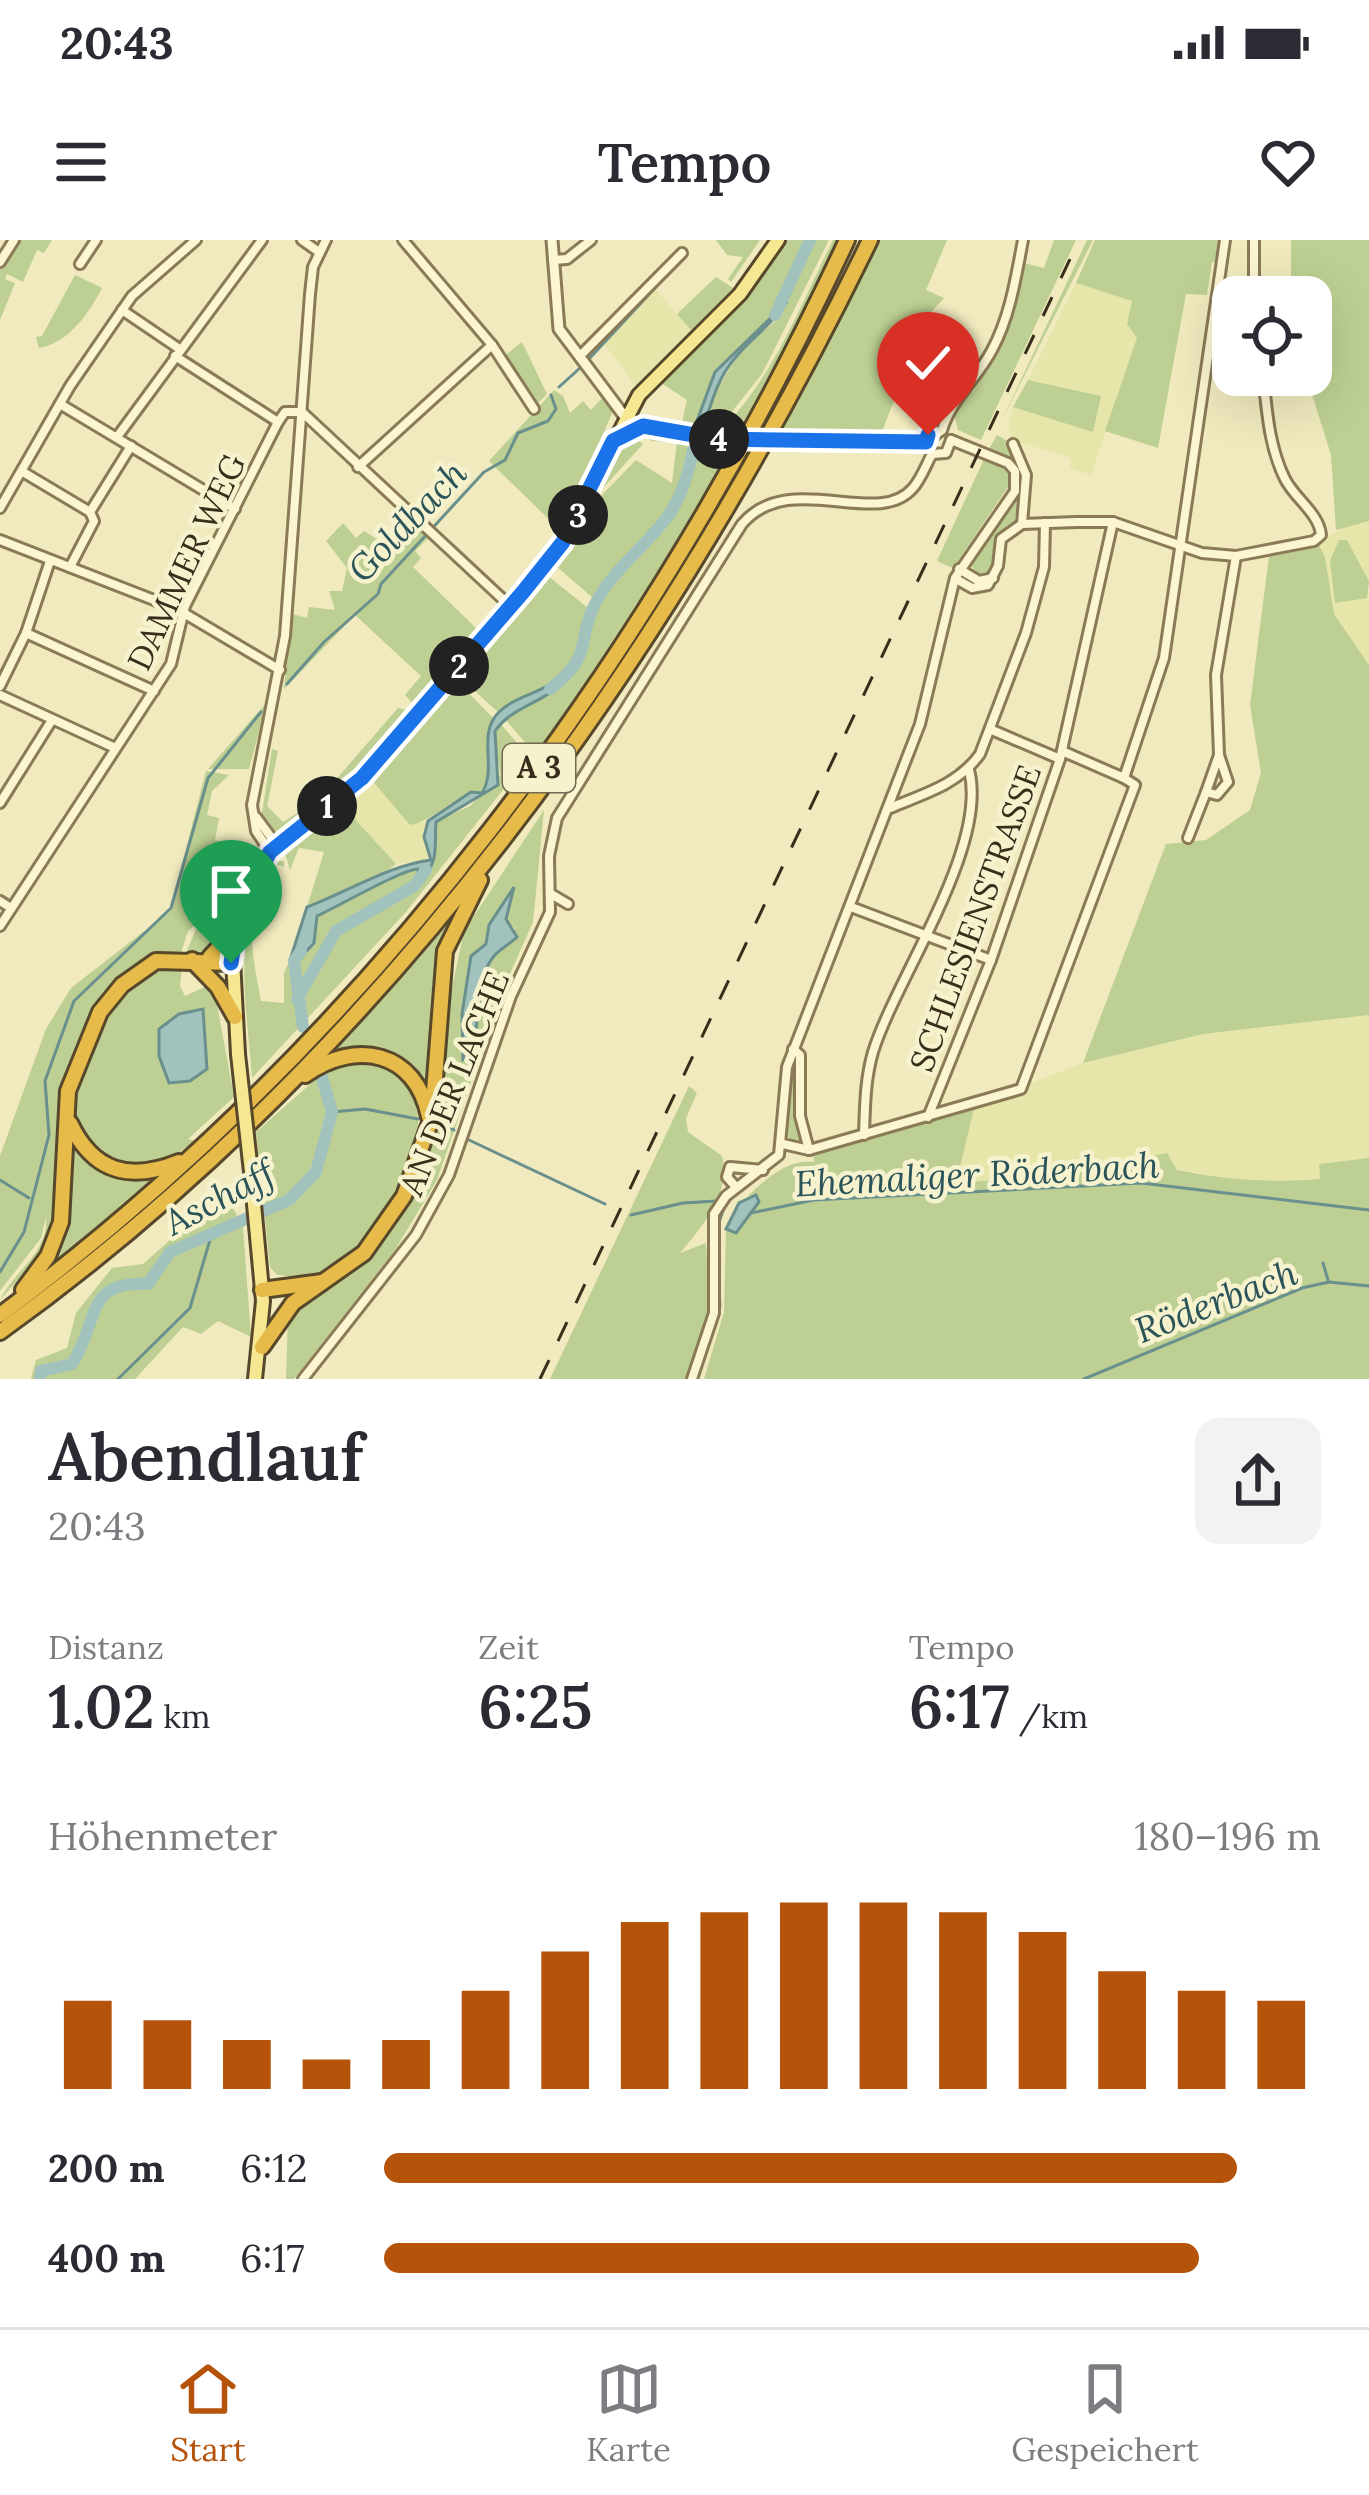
<!DOCTYPE html>
<html lang="de">
<meta charset="utf-8">
<style>
:root{--surface:#fff;--page:#f2f2f3;--text:#2b2b33;--muted:#7c7c81;--line:#e1e1e2;--accent:#b45309}
body{margin:0;font-family:Lora,serif;background:var(--page);color:var(--text);height:100vh;display:flex;flex-direction:column;font-size:45px;white-space:nowrap}
*{box-sizing:border-box;margin:0}
p{font-size:39px;color:var(--muted)}
.icon{flex:none;width:66px;height:66px;fill:none;stroke:currentColor;stroke-width:2;stroke-linecap:round;stroke-linejoin:round}
.map{position:relative;height:1139px;overflow:hidden}
.sheet{display:flex;flex-direction:column;background:var(--surface);flex:1}
.sheet>*{flex:none}
.fabs{position:absolute;left:1212px;top:36px;display:grid;gap:24px}
.fabs a{display:grid;place-items:center;width:120px;height:120px;border-radius:24px;background:var(--surface);box-shadow:0 12px 48px #0002;font-size:60px}
.pin{position:absolute;display:grid;place-items:center;width:102px;height:102px;color:#fff;margin:-123px -51px;border-radius:50% 50% 50% 0;rotate:-45deg;box-shadow:0 0 12px #0007}
.pin .icon{rotate:45deg}
.km{position:absolute;width:60px;height:60px;margin:-30px;border-radius:50%;background:#222;color:#fff;font-size:33px;line-height:60px;text-align:center}
.round{display:grid;place-items:center;flex:none;width:126px;height:126px;border-radius:24px;background:var(--page)}
.headline{display:flex;align-items:center;justify-content:space-between;height:204px;padding:0 48px}
h1{font-size:66px;font-weight:600;line-height:90px}
.figures{display:grid;grid-template-columns:repeat(3,1fr);gap:18px;height:204px;padding:12px 48px}
.figures div{display:grid;align-content:center}
.figures b{font-size:60px;font-weight:600}
.figures small{font-size:33px;font-weight:400}
.figures p{font-size:33px}
.chart{height:336px;padding:24px 48px}
.chart p{display:flex;justify-content:space-between}
.chart svg{width:100%;height:216px;margin-top:12px;stroke:var(--accent);stroke-width:6}
ul{padding:0 48px;list-style:none;font-size:39px}
li{display:grid;grid-template-columns:192px 144px 1fr;align-items:center;height:90px}
li i{height:30px;border-radius:15px;background:var(--accent)}
.status{display:flex;justify-content:space-between;align-items:center;height:84px;padding:0 60px;background:var(--surface);direction:ltr}
.status svg{height:33px;fill:currentColor}
header{display:flex;justify-content:space-between;align-items:center;height:156px;padding:0 48px;background:var(--surface);font-size:54px;font-weight:600}
.tabs{display:flex;justify-content:space-around;align-items:center;height:168px;border-top:3px solid var(--line);background:var(--surface);font-size:33px;color:var(--muted)}
.tabs a{display:grid;justify-items:center;gap:6px}
.tabs .current{color:var(--accent)}
.map>svg:first-child{display:block}
.farmland{fill:#e6e6ab}
.green{fill:#bdcf92;fill-rule:evenodd}
.water{fill:#a2c2be;stroke:#69908d;stroke-width:3}
.lines{fill:none;stroke-linecap:round;stroke-linejoin:round}
.stream{stroke:#69908d;stroke-width:3}
.river{stroke:#a2c2be;stroke-width:12}
.minor-casing{stroke:#8a7a56;stroke-width:14}
.tertiary-casing{stroke:#8a7a56;stroke-width:15}
.primary-casing{stroke:#57472b;stroke-width:18}
.motorway-casing{stroke:#57472b;stroke-width:20}
.minor{stroke:#fbf5d2;stroke-width:8}
.tertiary{stroke:#fbf5d2;stroke-width:9}
.primary{stroke:#f6e893;stroke-width:12}
.motorway{stroke:#e6bb49;stroke-width:14}
.rail{stroke:#382e1b;stroke-width:3;stroke-dasharray:21 21;stroke-linecap:butt}
.minor-bridge-casing{stroke:#8a7a56;stroke-width:14;stroke-linecap:butt}
.primary-bridge-casing{stroke:#57472b;stroke-width:18;stroke-linecap:butt}
.minor-bridge{stroke:#fbf5d2;stroke-width:8}
.primary-bridge{stroke:#f6e893;stroke-width:12}
.route-casing{stroke:#fff;stroke-width:24}
.route{stroke:#1a73e8;stroke-width:15}
.labels{text-anchor:middle;stroke-width:9;stroke-linejoin:round;paint-order:stroke}
.shield{fill:#f7f2ce;stroke:#716951;stroke-width:3}
.shield-label{font-size:30px;font-weight:bold;fill:#382e1b}
.street-label{font-size:33px;fill:#382e1b;stroke:#f7f2ce}
.water-label{font-size:36px;font-style:italic;fill:#2a5459;stroke:#f7f2ce}
</style>
<div class="status"><b>20:43</b><svg viewBox="0 0 49 12"><path d="M0 12V9h3v3zM5 12V6h3v6zM10 12V3h3v9zM15 12V0h3v12zM26 1h20v11H26zM47 4h2v5h-2z"/></svg></div>
<header><svg class="icon" aria-label="menu" viewBox="0 0 24 24"><path d="M4 6h16M4 12h16M4 18h16"/></svg>Tempo<svg class="icon" aria-label="heart" viewBox="0 0 24 24"><path d="M12 20l-8-8c-3-5 5-10 8-4 3-6 11-1 8 4z"/></svg></header>
<div class="map">
<svg width="1369" height="1139" viewBox="0 0 1369 1139">
<rect width="100%" height="100%" fill="#f0eabe"/>
<g class="farmland">
<polygon points="1076,43 1132,61 1137,98 1091,235 1070,228 1071,218 1012,200 1008,186 1013,167 1093,191 1100,156 1028,140"/>
<polygon points="656,50 691,90 635,146 604,103"/>
<polygon points="1357,281 1369,281 1369,341 1347,300 1369,356 1369,425 1334,374 1317,302"/>
<polygon points="371,539 410,584 428,581 424,597 431,620 396,624 342,565"/>
<polygon points="1369,775 1369,918 1319,924 1320,939 1238,942 1177,929 1101,925 1059,935 955,943 974,869 1022,852 1028,844 1083,823 1203,794"/>
</g>
<g class="green">
<polygon points="19,0 52,0 44,13 37,10 23,42 7,34 5,39 15,43 0,80 0,29"/>
<polygon points="716,0 760,0 731,42 728,39 743,17 727,15"/>
<path d="M 783,0 L 829,0 L 762,134 L 714,194 L 680,191 L 687,160 L 658,141 ZM 784,64 L 775,81 L 738,114 L 695,188 L 715,132 Z"/>
<path d="M 833,0 L 841,0 L 740,194 L 724,194 L 722,189 C 774,136 800,66 833,0 Z"/>
<polygon points="879,0 947,0 926,50 944,58 925,79 880,197 781,193"/>
<polygon points="1054,0 1076,0 981,200 958,190 953,171 975,149 996,113 1024,23 1044,28"/>
<polygon points="1087,0 1093,0 1002,180"/>
<polygon points="1095,0 1227,0 1225,22 1212,22 1207,55 1186,54 1158,208 1105,191 1137,98 1127,84 1132,61 1076,43"/>
<polygon points="1291,0 1369,0 1369,281 1336,290 1331,215 1306,135 1311,135 1311,57 1291,57"/>
<path d="M 75,35 L 102,48 C 89,73 69,103 39,108 L 36,97 L 42,96 Z"/>
<polygon points="716,37 733,48 691,90 677,74"/>
<polygon points="522,102 547,154 535,166 504,116"/>
<polygon points="1028,140 1101,156 1093,192 1013,167"/>
<polygon points="554,150 563,156 570,173 583,161 591,170 605,155 613,171 561,291 489,221"/>
<polygon points="637,192 705,209 732,205 679,299 537,516 504,478 548,456 557,440 499,473 466,443 463,434 548,336 588,368 593,358 556,326 596,261 636,220 672,243 677,202 652,201"/>
<polygon points="629,193 643,204 605,246 597,247"/>
<polygon points="997,195 1011,203 1024,237 1020,282 999,297 991,335 979,338 969,321 1019,250 1014,224 989,209"/>
<polygon points="985,217 1009,232 1010,244 953,328 937,321"/>
<polygon points="343,283 356,298 364,291 390,307 413,283 428,298 415,311 421,318 413,327 476,388 413,464 405,455 421,436 355,375 284,449 292,374 307,378 309,367 335,370 329,351 342,351 347,328 326,301"/>
<polygon points="1339,300 1347,300 1369,341 1367,358 1335,363 1330,321"/>
<polygon points="1317,302 1325,317 1334,374 1369,425 1369,775 1203,794 1083,823 1166,604 1206,600 1250,570 1261,533 1250,465 1269,316"/>
<path d="M 457,441 L 494,479 C 481,503 497,529 482,553 C 456,551 437,580 410,585 L 371,539 Z"/>
<polygon points="267,462 249,529 208,529"/>
<polygon points="398,468 407,470 348,542 409,472 408,479 347,547 282,592 347,543 277,591 270,589 262,573 272,509 278,511 267,566 283,582 319,559"/>
<path d="M 500,483 L 529,517 L 406,672 L 252,838 C 247,763 229,686 274,621 L 284,621 L 284,627 L 276,624 C 240,665 252,712 261,761 L 284,763 L 284,733 L 290,720 L 298,720 L 313,703 L 316,676 C 337,667 403,629 418,629 L 420,640 C 439,624 435,604 435,582 L 470,566 L 500,535 L 495,491 Z"/>
<path d="M 206,531 L 229,535 L 212,551 L 207,575 L 219,578 L 215,600 L 239,605 L 232,656 L 188,691 L 181,713 L 158,715 L 88,784 L 65,855 L 55,978 L 44,1010 L 0,1060 C 13,1032 49,1013 46,977 L 41,998 L 0,1051 L 0,916 L 46,789 L 71,748 L 170,671 Z"/>
<polygon points="342,565 396,624 371,643 307,667 324,612 299,608 290,630 284,610"/>
<path d="M 544,570 L 533,682 L 502,752 L 437,940 L 395,1010 L 294,1139 L 286,1139 L 288,1076 L 359,1026 L 409,958 L 442,870 L 450,757 L 464,691 ZM 509,670 L 506,679 L 515,689 C 509,704 499,708 491,720 C 471,750 484,785 460,813 L 471,716 L 486,704 L 487,696 Z"/>
<polygon points="243,648 229,687 207,713 186,713 196,689"/>
<path d="M 458,673 L 437,726 L 430,866 C 398,827 389,799 332,814 Z"/>
<path d="M 182,726 L 180,746 L 185,756 L 207,746 L 216,759 L 234,857 L 188,899 L 195,901 C 163,925 150,935 111,921 C 26,890 106,730 182,726 Z"/>
<polygon points="793,817 797,817 805,906 788,897 788,832"/>
<path d="M 367,819 C 471,850 395,1000 332,1032 C 317,1040 293,1036 277,1035 L 270,1027 L 256,892 L 325,831 Z"/>
<path d="M 689,846 L 697,853 L 686,878 L 688,892 L 722,916 C 731,954 703,985 680,1013 L 706,1003 L 710,1076 L 688,1139 L 550,1139 Z"/>
<path d="M 974,869 L 956,943 L 1059,935 L 1167,913 L 1177,930 C 1227,940 1269,943 1320,939 L 1319,924 L 1369,918 L 1369,1139 L 704,1139 L 724,1072 L 726,989 L 736,993 L 759,962 L 756,955 L 748,956 C 767,937 791,918 814,922 L 813,913 Z"/>
<path d="M 71,890 C 102,936 106,931 157,938 L 43,1031 L 65,987 Z"/>
<polygon points="233,968 243,987 251,1097 218,1081 201,1094 183,1087 135,1139 31,1139 36,1120 67,1108 76,1073 112,1028 143,1024 179,992"/>
</g>
<g class="water">
<path d="M 787,62 C 772,85 751,98 735,118 C 717,139 712,162 703,188 L 694,189 L 715,132 Z"/>
<path d="M 557,440 L 561,445 C 539,464 512,467 495,491 L 498,545 L 436,582 C 434,607 440,622 420,641 L 418,629 C 403,629 337,667 317,676 L 314,703 L 298,720 L 290,720 L 307,667 C 349,651 390,625 431,620 L 424,597 L 428,581 L 471,552 L 482,553 C 498,527 476,495 499,472 C 514,457 540,453 557,440 Z"/>
<path d="M 514,647 L 506,679 L 517,697 C 510,704 500,709 494,716 C 470,745 487,792 463,819 L 462,774 L 471,716 L 486,704 L 489,685 Z"/>
<polygon points="203,769 207,829 190,841 169,843 159,816 159,789 179,774"/>
<polygon points="756,955 759,962 736,993 726,989 739,963"/>
</g>
<g class="lines">
<g class="stream">
<polyline points="588,120 654,49"/>
<polyline points="559,147 580,128"/>
<polyline points="287,444 324,402 378,354 381,344 484,232 505,220 518,193 548,181 556,169 551,155"/>
<polyline points="332,872 365,869 418,879"/>
<polyline points="437,881 454,890"/>
<polyline points="469,900 605,964"/>
<polyline points="0,940 29,958"/>
<polyline points="751,973 814,960 1141,943 1369,970"/>
<polyline points="631,975 683,963 716,961"/>
<polyline points="718,985 725,965"/>
<polyline points="1323,1023 1328,1040"/>
<polyline points="0,1032 24,992 49,895 45,841 74,761 171,668 208,538 261,472"/>
<polyline points="118,1139 190,1068 212,993"/>
<polyline points="697,1139 720,1066 718,1031"/>
<polyline points="1084,1139 1302,1048 1329,1042 1369,1046"/>
</g>
<g class="river">
<polyline points="775,75 810,0"/>
<path d="M 550,449 C 596,414 575,401 596,362 C 614,329 646,306 668,276 C 686,251 692,217 698,188"/>
<polyline points="301,711 294,721 303,787"/>
<polyline points="297,759 336,691 414,646 426,630"/>
<path d="M 40,1139 L 41,1131 L 72,1124 C 100,1080 84,1041 148,1044 L 170,1012 L 289,960 L 316,932 L 332,872 L 321,834"/>
</g>
<g class="minor-casing">
<g id="minor">
<polyline points="302,0 319,12"/>
<polyline points="403,0 492,105 534,169"/>
<polyline points="1254,0 1254,57"/>
<polyline points="553,20 567,19 591,0"/>
<polyline points="0,22 14,0"/>
<polyline points="80,24 96,0"/>
<polyline points="122,70 178,108"/>
<polyline points="175,116 278,182"/>
<polyline points="580,116 682,13"/>
<polyline points="60,164 235,269"/>
<polyline points="302,172 509,365"/>
<polyline points="625,177 671,193 727,198"/>
<path d="M 942,190 C 952,158 977,139 992,110 C 1010,77 1016,37 1023,0"/>
<polyline points="117,197 262,0"/>
<polyline points="794,198 926,202 942,190"/>
<polyline points="1013,204 1026,235 1022,284"/>
<polyline points="932,214 946,213 951,200"/>
<polyline points="358,227 492,105"/>
<polyline points="23,232 90,272"/>
<polyline points="0,268 70,146 132,56 196,0"/>
<polyline points="0,300 177,369 280,430"/>
<polyline points="70,327 94,281 90,272 131,206"/>
<polyline points="959,329 979,341 993,338"/>
<path d="M 956,339 L 972,348 L 988,345 L 998,326 L 1001,299 L 1022,284 L 1077,282 L 1113,282 L 1202,313 L 1236,316 L 1314,301 L 1321,295 C 1319,273 1295,259 1285,239 C 1269,207 1267,171 1263,135"/>
<polyline points="26,393 154,451"/>
<polyline points="0,446 26,393 50,321"/>
<polyline points="0,455 113,507"/>
<polyline points="992,490 1060,519"/>
<polyline points="1062,511 1124,538"/>
<polyline points="1219,515 1206,552 1217,555 1228,542 1219,515 1216,435 1236,316"/>
<polyline points="0,563 52,480"/>
<path d="M 890,568 C 923,554 958,545 980,514 L 1026,393 L 1044,327 L 1045,283"/>
<polyline points="256,577 276,604"/>
<polyline points="1188,598 1206,552"/>
<polyline points="270,612 256,591 252,565 285,396 310,54 313,27 326,0"/>
<polyline points="551,654 568,664"/>
<polyline points="0,661 11,668"/>
<polyline points="851,667 991,720"/>
<polyline points="0,686 171,424 185,366 278,182 285,172 302,172"/>
<polyline points="793,809 800,815 800,876 809,910"/>
<polyline points="928,877 991,720 1060,519 1113,282"/>
<path d="M 864,895 C 865,866 865,840 873,812 C 896,738 989,607 969,530"/>
<polyline points="783,904 809,910 1021,849 1135,545 1124,538 1164,418 1225,0"/>
<polyline points="736,947 727,937 730,927 763,930"/>
<path d="M 303,1139 L 416,995 L 449,935 L 511,756 L 550,672 L 549,616 L 557,578 L 742,284 C 790,228 877,290 913,248 C 921,239 926,225 932,214"/>
<polyline points="692,1139 714,1073 714,974 726,956 779,915 787,827 920,484 955,338 1015,251 1015,231 1008,223 951,200"/>
</g>
</g>
<g class="tertiary-casing">
<polyline id="tertiary" points="552,0 559,89 625,177"/>
</g>
<g class="primary-casing">
<g id="primary">
<polyline points="238,814 232,701 240,666 261,624 277,604 361,538 523,352 563,302 639,155 740,54 778,0"/>
<polyline points="251,932 263,1061 255,1139"/>
</g>
</g>
<g class="motorway-casing">
<g id="motorway">
<polyline points="210,717 234,691"/>
<polyline points="192,720 218,747 235,777"/>
<path d="M 305,835 C 356,799 416,811 429,877"/>
<path d="M 70,883 C 93,932 130,942 179,922"/>
<polyline points="23,1050 48,1016 61,982 68,851 100,772 122,745 156,721 231,723"/>
<polyline points="262,1050 322,1042"/>
<path d="M 0,1075 C 372,798 652,418 847,0"/>
<path d="M 0,1092 C 383,817 666,420 870,0"/>
<polyline points="262,1107 293,1063 364,1013 404,956 432,877 445,711 480,640"/>
</g>
</g>
<use href="#minor" class="minor"/>
<use href="#tertiary" class="tertiary"/>
<use href="#primary" class="primary"/>
<use href="#motorway" class="motorway"/>
<polyline class="rail" points="540,1139 1079,0"/>
<g class="minor-bridge-casing">
<polyline id="minor-bridge" points="727,198 794,198"/>
</g>
<g class="primary-bridge-casing">
<polyline id="primary-bridge" points="238,814 251,932"/>
</g>
<use href="#minor-bridge" class="minor-bridge"/>
<use href="#primary-bridge" class="primary-bridge"/>
</g>
<g class="lines">
<g class="route-casing">
<polyline id="route" points="231,723 240,666 270,612 362,538 523,352 563,302 613,201 643,186 717,199 926,202 928,195"/>
</g>
<use href="#route" class="route"/>
</g>
<g class="labels">
<rect class="shield" x="503" y="504" width="72" height="48" rx="9"/>
<g class="shield-label">
<text x="539" y="538">A 3</text>
</g>
<g class="street-label">
<text transform="translate(186 322) rotate(-65)" y="12">DAMMER WEG</text>
<text transform="translate(975 678) rotate(-70)" y="12">SCHLESIENSTRASSE</text>
<text transform="translate(454 843) rotate(-68)" y="12">AN DER LACHE</text>
</g>
<g class="water-label">
<text transform="translate(407 281) rotate(-46)" y="13">Goldbach</text>
<text transform="translate(977 934) rotate(-3)" y="13">Ehemaliger Röderbach</text>
<text transform="translate(219 957) rotate(-28)" y="13">Aschaff</text>
<text transform="translate(1216 1061) rotate(-21)" y="13">Röderbach</text>
</g>
</g>
</svg>
<div class="fabs">
<a><svg class="icon" aria-label="locate" viewBox="0 0 24 24"><circle cx="12" cy="12" r="6"/><path d="M12 2v4M12 18v4M2 12h4M18 12h4"/></svg></a>
</div>
<div class="pin" style="left:231px;top:723px;background:#1e9e55"><svg class="icon" aria-label="arrive" viewBox="0 0 24 24"><path d="M6 21V4h12l-3 4 3 4H6"/></svg></div>
<div class="pin" style="left:928px;top:195px;background:#d93025"><svg class="icon" aria-label="check" viewBox="0 0 24 24"><path d="M5 12l5 5 9-10"/></svg></div>
<b class="km" style="left:327px;top:566px">1</b>
<b class="km" style="left:459px;top:426px">2</b>
<b class="km" style="left:578px;top:275px">3</b>
<b class="km" style="left:719px;top:199px">4</b>
</div>
<section class="sheet">
<div class="headline"><div><h1>Abendlauf</h1><p>20:43</p></div><a class="round"><svg class="icon" aria-label="share" viewBox="0 0 24 24"><path d="M12 15V3M7 8l5-5 5 5M5 13v7h14v-7"/></svg></a></div>
<div class="figures">
<div><p>Distanz</p><b>1.02<small> km</small></b></div>
<div><p>Zeit</p><b>6:25</b></div>
<div><p>Tempo</p><b>6:17<small> /km</small></b></div>
</div>
<div class="chart"><p><span>Höhenmeter</span>180–196 m</p>
<svg viewBox="0 0 160 44" preserveAspectRatio="none"><path d="M5 44V26M15 44V30M25 44V34M35 44V38M45 44V34M55 44V24M65 44V16M75 44V10M85 44V8M95 44V6M105 44V6M115 44V8M125 44V12M135 44V20M145 44V24M155 44V26"/></svg>
</div>
<ul>
<li><b>200 m</b>6:12<i style="width:91%"></i></li>
<li><b>400 m</b>6:17<i style="width:87%"></i></li>
</ul>
</section>
<nav class="tabs">
<a class="current"><svg class="icon" aria-label="home" viewBox="0 0 24 24"><path d="M3 11l9-7 9 7M6 9v11h12V9"/></svg>Start</a>
<a><svg class="icon" aria-label="map" viewBox="0 0 24 24"><path d="M3 6l6-2 6 2 6-2v14l-6 2-6-2-6 2zM9 4v14M15 6v14"/></svg>Karte</a>
<a><svg class="icon" aria-label="saved" viewBox="0 0 24 24"><path d="M7 4h10v16l-5-4-5 4z"/></svg>Gespeichert</a>
</nav>
